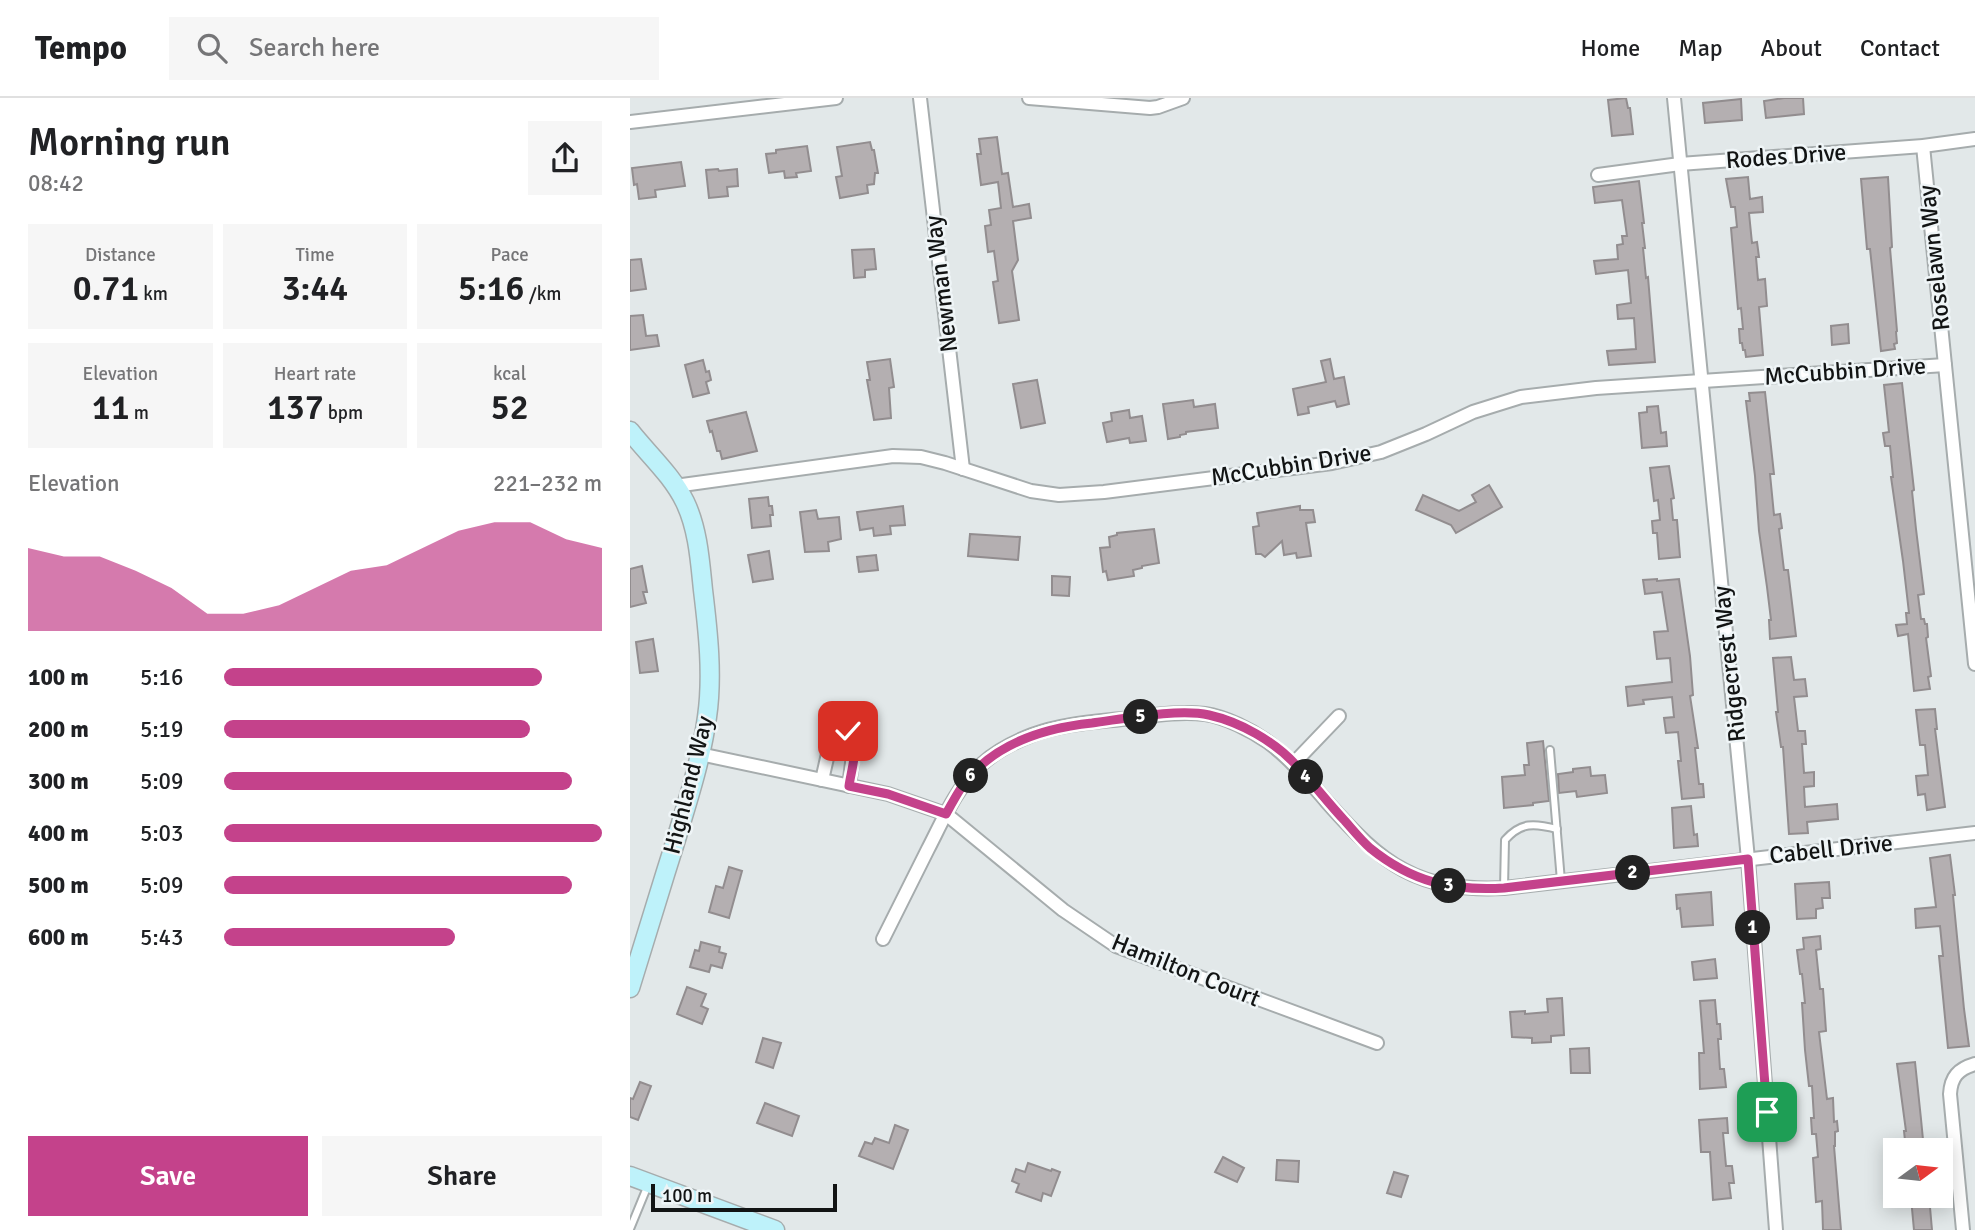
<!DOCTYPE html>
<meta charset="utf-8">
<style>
:root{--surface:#fff;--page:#f6f6f6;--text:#202124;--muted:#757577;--line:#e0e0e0;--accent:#c4428b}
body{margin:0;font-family:Signika,sans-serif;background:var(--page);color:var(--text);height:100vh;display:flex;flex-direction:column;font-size:26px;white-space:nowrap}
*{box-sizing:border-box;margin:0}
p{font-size:23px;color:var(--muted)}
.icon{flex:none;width:38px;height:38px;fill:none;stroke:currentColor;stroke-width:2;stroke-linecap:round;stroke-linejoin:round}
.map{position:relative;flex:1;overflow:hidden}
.drawer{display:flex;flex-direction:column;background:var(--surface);width:630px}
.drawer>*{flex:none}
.needle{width:46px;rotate:75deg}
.controls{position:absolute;left:1253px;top:1040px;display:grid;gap:14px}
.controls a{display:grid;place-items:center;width:70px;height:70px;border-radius:0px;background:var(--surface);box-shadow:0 4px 18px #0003;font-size:35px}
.scale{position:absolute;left:21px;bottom:18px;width:186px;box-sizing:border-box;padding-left:7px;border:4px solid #121414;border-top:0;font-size:19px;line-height:24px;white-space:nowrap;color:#121414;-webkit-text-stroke:5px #eff5f7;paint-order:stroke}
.pin{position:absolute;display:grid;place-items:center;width:60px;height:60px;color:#fff;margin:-30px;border-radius:14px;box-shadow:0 4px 10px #0006}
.km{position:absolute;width:35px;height:35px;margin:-18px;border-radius:50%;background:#222;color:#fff;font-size:19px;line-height:35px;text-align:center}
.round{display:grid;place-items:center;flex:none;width:74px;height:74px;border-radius:0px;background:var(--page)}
.overview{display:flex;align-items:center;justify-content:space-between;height:119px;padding:0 28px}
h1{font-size:38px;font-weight:600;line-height:52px}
.metrics{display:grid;grid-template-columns:repeat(3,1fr);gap:10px;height:119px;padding:7px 28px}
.metrics div{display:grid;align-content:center;border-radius:0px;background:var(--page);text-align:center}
.metrics b{font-size:35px;font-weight:600}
.metrics small{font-size:19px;font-weight:400}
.metrics p{font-size:19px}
.chart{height:196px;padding:14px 28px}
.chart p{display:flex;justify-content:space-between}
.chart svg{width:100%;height:126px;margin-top:7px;fill:var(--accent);opacity:.7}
.button{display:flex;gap:14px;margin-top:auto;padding:14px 28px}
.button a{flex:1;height:80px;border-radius:0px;background:var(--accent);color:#fff;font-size:28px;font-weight:600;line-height:80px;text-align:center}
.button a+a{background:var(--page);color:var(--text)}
ul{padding:0 28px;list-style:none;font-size:23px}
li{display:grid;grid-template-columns:112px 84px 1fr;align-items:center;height:52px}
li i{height:18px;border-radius:9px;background:var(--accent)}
header{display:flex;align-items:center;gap:42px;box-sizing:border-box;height:98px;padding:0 35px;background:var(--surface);border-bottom:2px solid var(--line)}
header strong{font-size:33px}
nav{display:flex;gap:38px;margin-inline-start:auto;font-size:24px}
.search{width:490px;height:63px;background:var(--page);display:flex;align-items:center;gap:18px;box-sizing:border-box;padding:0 24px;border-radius:0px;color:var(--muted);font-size:26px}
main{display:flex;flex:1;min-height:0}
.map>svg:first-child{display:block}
.building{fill:#b4afb1;stroke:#928d8f;stroke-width:2}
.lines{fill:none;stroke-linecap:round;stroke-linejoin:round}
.lane-casing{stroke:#a6acad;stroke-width:10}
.street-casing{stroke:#a6acad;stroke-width:16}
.secondary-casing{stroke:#a6acad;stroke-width:21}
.lane{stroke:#fff;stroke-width:6}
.street{stroke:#fff;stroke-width:12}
.secondary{stroke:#bef2fa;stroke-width:18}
.route-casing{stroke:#fff;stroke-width:14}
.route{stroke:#c4428b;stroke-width:9}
.labels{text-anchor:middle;stroke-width:5;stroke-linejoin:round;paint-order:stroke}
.street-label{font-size:24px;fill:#121414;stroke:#eff5f7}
</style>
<header>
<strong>Tempo</strong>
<div class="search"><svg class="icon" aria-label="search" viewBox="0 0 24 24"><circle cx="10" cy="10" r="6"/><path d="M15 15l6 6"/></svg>Search here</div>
<nav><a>Home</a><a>Map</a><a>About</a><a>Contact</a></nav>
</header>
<main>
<section class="drawer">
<div class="overview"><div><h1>Morning run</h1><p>08:42</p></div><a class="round"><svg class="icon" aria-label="share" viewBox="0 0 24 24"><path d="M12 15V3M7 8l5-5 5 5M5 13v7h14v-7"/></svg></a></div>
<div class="metrics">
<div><p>Distance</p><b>0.71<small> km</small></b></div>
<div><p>Time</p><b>3:44</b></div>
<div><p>Pace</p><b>5:16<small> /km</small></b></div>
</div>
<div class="metrics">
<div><p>Elevation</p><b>11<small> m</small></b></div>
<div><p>Heart rate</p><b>137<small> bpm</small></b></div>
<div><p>kcal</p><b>52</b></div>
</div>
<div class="chart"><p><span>Elevation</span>221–232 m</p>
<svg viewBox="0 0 160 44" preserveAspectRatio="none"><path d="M0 44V15L10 18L20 18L30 23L40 29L50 38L60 38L70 35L80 29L90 23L100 21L110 15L120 9L130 6L140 6L150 12L160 15V44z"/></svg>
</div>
<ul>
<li><b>100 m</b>5:16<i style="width:84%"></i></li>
<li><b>200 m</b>5:19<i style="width:81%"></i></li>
<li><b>300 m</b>5:09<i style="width:92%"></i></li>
<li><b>400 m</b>5:03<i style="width:100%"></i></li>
<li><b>500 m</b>5:09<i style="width:92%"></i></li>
<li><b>600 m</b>5:43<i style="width:61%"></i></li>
</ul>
<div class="button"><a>Save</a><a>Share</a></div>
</section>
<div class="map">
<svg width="1345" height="1132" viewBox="0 0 1345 1132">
<rect width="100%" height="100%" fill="#e2e8e9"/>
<g class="building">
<polygon points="996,0 998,10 1000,10 1003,36 982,38 978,2"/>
<polygon points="1154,0 1173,0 1174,16 1136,20 1134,3"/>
<polygon points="1111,1 1112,22 1075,25 1073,5"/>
<polygon points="367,39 372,76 378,75 383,109 399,106 401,120 383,123 388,162 382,173 389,222 369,225 363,184 368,183 364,153 358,154 355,128 361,127 359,112 371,110 368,84 351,87 347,56 351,56 349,41"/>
<polygon points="240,44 242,52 244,52 248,75 245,75 244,86 237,87 238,95 210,100 206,79 212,78 207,49"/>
<polygon points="177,48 181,73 166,75 167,79 155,80 154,73 139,75 136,56 146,55 146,52"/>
<polygon points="51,64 55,88 25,92 26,99 9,101 7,86 4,87 2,70"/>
<polygon points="88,71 89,73 107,71 108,88 97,89 98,98 79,100 76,72"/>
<polygon points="1118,79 1120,101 1132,99 1133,114 1119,115 1122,145 1127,144 1129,159 1126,159 1128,182 1135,181 1137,208 1129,209 1133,257 1116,259 1115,252 1113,252 1112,245 1110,245 1109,231 1113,231 1111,210 1108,211 1101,130 1107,129 1105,109 1101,109 1096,81"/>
<polygon points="1258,79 1262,149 1260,150 1267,233 1266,234 1267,245 1264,246 1265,251 1251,253 1240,151 1237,151 1231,81"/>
<polygon points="1009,83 1014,125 1012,125 1015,150 1013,150 1016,180 1018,179 1025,264 979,267 977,253 1006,251 1004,220 988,221 987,207 1001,205 998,172 966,176 964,163 988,161 987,147 993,146 992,138 997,138 992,102 965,105 963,89"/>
<polygon points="244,151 246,171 235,172 235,179 224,180 222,152"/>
<polygon points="11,161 16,191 0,193 0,162"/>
<polygon points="13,217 16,238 27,237 29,248 0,252 0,218"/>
<polygon points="1218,226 1219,245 1202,247 1201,228"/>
<polygon points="260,261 264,289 259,290 261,320 244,322 237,282 240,282 237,264"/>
<polygon points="700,261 704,281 714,279 719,306 707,309 705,303 678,309 679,315 668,317 663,291 696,284 691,263"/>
<polygon points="73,262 76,274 79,273 81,282 76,284 79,295 63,299 55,267"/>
<polygon points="407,282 415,325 391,330 383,286"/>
<polygon points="1272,285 1284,392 1282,393 1286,431 1294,496 1288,497 1291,521 1294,521 1295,526 1297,526 1298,539 1296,540 1301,578 1298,579 1300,591 1284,593 1278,536 1268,538 1266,527 1277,526 1276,515 1279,515 1273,463 1261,379 1263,379 1260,348 1255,348 1253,335 1259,334 1254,287"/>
<polygon points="1135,294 1144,376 1140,376 1144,417 1150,416 1152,430 1149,431 1154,472 1158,472 1166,538 1140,541 1139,522 1141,522 1137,489 1129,433 1125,378 1116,303 1120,303 1119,295"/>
<polygon points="563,302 564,309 585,306 588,330 556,334 556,336 550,337 550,339 538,341 533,306"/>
<polygon points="1028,308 1031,335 1036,334 1037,348 1012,350 1009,315 1017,314 1017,309"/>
<polygon points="499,312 500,320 512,318 516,343 500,345 499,340 477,344 473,325 482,323 481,315"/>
<polygon points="116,314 127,353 92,361 90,353 87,353 82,333 80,334 77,323"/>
<polygon points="1039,368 1044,400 1041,401 1043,422 1047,422 1050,459 1029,461 1027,435 1023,435 1022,423 1030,422 1028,402 1024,403 1020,370"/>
<polygon points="859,387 872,409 826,435 821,427 786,412 793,397 829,413 846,404 842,397"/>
<polygon points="138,399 139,408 142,408 143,417 140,417 141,428 122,430 119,401"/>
<polygon points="273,408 275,427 260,428 261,436 244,438 243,430 230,432 227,414"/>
<polygon points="670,408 670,412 683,412 685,424 676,425 681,458 667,460 666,455 654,457 652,443 635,459 631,456 626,456 623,429 629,428 627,415"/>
<polygon points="186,412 188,421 209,419 211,441 198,444 199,453 175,454 170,414"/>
<polygon points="524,431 529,465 512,468 512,470 503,472 504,478 478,482 476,473 473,474 470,450 480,449 479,439 487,437 487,435"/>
<polygon points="340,436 390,439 388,462 338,458"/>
<polygon points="139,453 143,481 123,484 118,457"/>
<polygon points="246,457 248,472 229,474 227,459"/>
<polygon points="12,468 17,494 13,494 16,505 0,509 0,471"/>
<polygon points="422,478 440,479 439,498 422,497"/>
<polygon points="1027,481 1027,483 1049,481 1060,558 1063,597 1060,598 1068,650 1065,650 1069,686 1073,686 1074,699 1052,701 1048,663 1051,663 1048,634 1036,635 1034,620 1044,619 1042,599 1013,602 1014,606 998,608 996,589 1042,584 1040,560 1027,561 1024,534 1038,533 1032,494 1015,496 1013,482"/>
<polygon points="23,541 28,573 10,575 6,544"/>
<polygon points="1161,559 1164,582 1175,581 1177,598 1164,599 1168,633 1175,633 1176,646 1172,646 1174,675 1184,674 1184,688 1174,689 1175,709 1207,706 1208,721 1177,724 1178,735 1159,736 1153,649 1151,649 1146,614 1148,614 1143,560"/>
<polygon points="1305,611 1307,631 1305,631 1315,709 1297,712 1295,696 1288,697 1286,678 1298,677 1295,647 1290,647 1286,612"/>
<polygon points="913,643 919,703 903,705 903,707 874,710 872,679 895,677 894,667 899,667 897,645"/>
<polygon points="960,669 961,678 975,677 977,695 947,699 946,693 929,695 928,676 943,674 943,671"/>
<polygon points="1061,708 1064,737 1067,736 1068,748 1044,750 1042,710"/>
<polygon points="1320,757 1325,797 1323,797 1334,911 1339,948 1318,950 1309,858 1313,858 1310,828 1286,830 1285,811 1306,809 1300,760"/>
<polygon points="99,769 112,773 99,820 79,814 86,788 93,790"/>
<polygon points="1199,784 1200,800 1192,800 1193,810 1186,811 1186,820 1167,821 1165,786"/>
<polygon points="1081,794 1083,827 1052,829 1050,810 1047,811 1046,797"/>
<polygon points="1190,838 1191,851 1186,852 1190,891 1193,891 1196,933 1189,934 1197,1001 1203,1000 1204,1024 1207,1023 1208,1033 1205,1034 1205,1048 1204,1048 1211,1132 1193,1132 1192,1103 1186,1104 1183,1060 1188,1059 1186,1036 1182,1036 1181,1020 1184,1020 1182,988 1179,988 1175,952 1172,905 1175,905 1172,876 1170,876 1167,852 1174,851 1173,840"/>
<polygon points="71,844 90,849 89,854 96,856 92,870 81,867 79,874 60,869 65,852 69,853"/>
<polygon points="1085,861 1087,880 1064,882 1062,864"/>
<polygon points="57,889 76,896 71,908 78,911 72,926 47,916"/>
<polygon points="932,900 934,937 921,938 921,944 902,945 902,940 882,939 880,914 895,913 895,916 918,914 917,901"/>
<polygon points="1085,902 1087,926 1090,926 1091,941 1088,941 1090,971 1094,971 1096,989 1070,991 1069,955 1074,955 1070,903"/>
<polygon points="133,940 151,945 143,970 126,964"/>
<polygon points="959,950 960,975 941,975 940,951"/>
<polygon points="1285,964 1291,1021 1294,1052 1276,1052 1274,1033 1276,1033 1267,966"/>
<polygon points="10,984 21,988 8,1022 0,1019 0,1000 3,1001"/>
<polygon points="135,1005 169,1018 162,1038 127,1025"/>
<polygon points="1097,1020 1098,1035 1093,1035 1096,1068 1102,1068 1104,1085 1099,1085 1101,1100 1083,1102 1080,1054 1071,1054 1069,1022"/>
<polygon points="265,1027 278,1032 263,1071 229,1058 235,1044 242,1046 245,1040 259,1045"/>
<polygon points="593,1059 614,1070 607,1084 585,1074"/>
<polygon points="647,1062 669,1063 668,1084 646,1082"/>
<polygon points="398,1065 421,1073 422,1071 430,1074 421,1098 413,1095 411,1103 386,1094 389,1086 382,1083 386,1071 395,1074"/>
<polygon points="764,1074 778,1078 771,1099 757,1095"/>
<polygon points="1299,1098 1302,1132 1284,1132 1281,1100"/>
</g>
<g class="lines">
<g class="lane-casing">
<g id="lane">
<polyline points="920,652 931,783"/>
<path d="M 874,790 L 875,742 C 891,724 904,725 927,731"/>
<polyline points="0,1131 18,1087"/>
</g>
</g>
<g class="street-casing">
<g id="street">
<polyline points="290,0 333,371"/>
<polyline points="399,0 520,10 528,9 553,0"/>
<polyline points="1044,0 1118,761 1146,1132"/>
<polyline points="0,24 206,0"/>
<polyline points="1293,48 1345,566"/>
<polyline points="968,77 1050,66 1293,48 1345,41"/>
<polyline points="45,388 263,358 291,359 315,365 401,393 429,397 474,394 702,365 751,354 796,336 843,314 891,299 966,290 1315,267"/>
<polyline points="70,656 258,696 316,716 433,812 486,848 747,945"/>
<polyline points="664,665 709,618"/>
<path d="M 192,682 L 202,638 C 210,630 221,631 225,642 L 219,688"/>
<path d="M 253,841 C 268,811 283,781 298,751 C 313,722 327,688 352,666 C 366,653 384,644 402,637 C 434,625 468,624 501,620 C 525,617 551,613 575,616 C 596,619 621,632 638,644 C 661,661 678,682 697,704 C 753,767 787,794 874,790 L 1345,735"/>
<path d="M 1333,1132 L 1320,996 C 1321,979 1328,971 1345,966"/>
</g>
</g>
<g class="secondary-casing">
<g id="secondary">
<path d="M 0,333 C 18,356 42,377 55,404 C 68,431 70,463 73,492 C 78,533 83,578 77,619 C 71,663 57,705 44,748 C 29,795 15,842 0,890"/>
<polyline points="0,1078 145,1132"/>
</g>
</g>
<use href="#lane" class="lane"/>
<use href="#street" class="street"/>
<use href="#secondary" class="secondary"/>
</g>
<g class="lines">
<g class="route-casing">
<path id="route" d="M 218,633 C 231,645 221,672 219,688 L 258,696 L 316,716 C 322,705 328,694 335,684 C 366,645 414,630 462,625 C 493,621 549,610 579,617 C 610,624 644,643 666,667 C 683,685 698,705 715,723 C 723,732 731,742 740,750 C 782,784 821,793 874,790 L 1118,761 L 1137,1014"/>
</g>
<use href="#route" class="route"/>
</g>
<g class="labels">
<g class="street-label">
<text transform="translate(1156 58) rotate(-4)" y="8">Rodes Drive</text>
<text transform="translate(1304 160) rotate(-96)" y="8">Roselawn Way</text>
<text transform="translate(311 186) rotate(-97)" y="8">Newman Way</text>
<text transform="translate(1215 273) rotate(-4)" y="8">McCubbin Drive</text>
<text transform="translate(661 367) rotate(-9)" y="8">McCubbin Drive</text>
<text transform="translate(1099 566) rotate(-96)" y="8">Ridgecrest Way</text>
<text transform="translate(58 687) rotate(-76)" y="8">Highland Way</text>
<text transform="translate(1201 751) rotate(-6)" y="8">Cabell Drive</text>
<text transform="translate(556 872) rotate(22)" y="8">Hamilton Court</text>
</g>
</g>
</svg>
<div class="controls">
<a><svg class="needle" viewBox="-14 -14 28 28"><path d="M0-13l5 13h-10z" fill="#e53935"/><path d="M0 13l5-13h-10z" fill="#757577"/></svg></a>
</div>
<div class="scale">100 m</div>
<div class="pin" style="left:1137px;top:1014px;background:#1e9e55"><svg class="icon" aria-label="arrive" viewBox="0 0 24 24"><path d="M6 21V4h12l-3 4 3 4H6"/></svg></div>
<div class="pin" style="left:218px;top:633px;background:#d93025"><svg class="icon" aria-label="check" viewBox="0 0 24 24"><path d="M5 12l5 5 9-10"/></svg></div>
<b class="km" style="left:1123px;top:830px">1</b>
<b class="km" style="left:1003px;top:775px">2</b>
<b class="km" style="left:819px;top:788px">3</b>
<b class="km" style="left:676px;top:679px">4</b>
<b class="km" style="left:511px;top:619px">5</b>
<b class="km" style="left:341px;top:678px">6</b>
</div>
</main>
